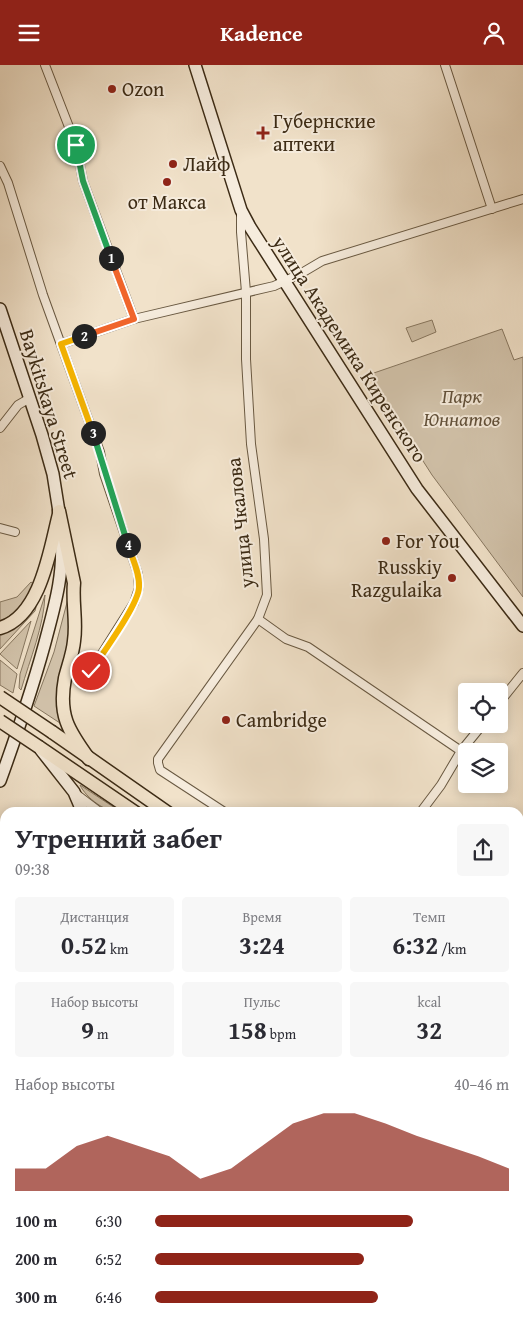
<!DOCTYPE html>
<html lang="ru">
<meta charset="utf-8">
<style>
:root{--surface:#fff;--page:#f7f7f7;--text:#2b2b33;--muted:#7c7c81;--accent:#8f2418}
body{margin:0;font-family:"Gentium Book Plus",serif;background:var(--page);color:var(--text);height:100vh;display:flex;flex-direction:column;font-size:19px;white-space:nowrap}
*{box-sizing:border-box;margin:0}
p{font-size:16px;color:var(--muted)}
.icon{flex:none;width:28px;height:28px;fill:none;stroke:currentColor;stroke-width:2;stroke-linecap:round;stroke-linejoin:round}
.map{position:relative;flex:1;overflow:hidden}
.panel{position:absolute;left:0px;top:742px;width:524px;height:518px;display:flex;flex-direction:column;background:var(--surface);border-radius:15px 15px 0 0;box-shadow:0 2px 12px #0003}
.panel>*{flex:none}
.buttons{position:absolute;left:458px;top:618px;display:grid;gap:10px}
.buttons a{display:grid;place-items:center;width:50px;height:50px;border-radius:5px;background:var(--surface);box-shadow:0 2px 12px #0003;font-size:25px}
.pin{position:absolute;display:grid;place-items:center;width:42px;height:42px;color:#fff;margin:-21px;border:2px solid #fff;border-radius:50%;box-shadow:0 1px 5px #0007}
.km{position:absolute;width:25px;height:25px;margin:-12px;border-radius:50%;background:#222;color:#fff;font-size:14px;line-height:25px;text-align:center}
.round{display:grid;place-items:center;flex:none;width:52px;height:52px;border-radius:5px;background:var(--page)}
.overview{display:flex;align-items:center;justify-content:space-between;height:85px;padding:0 15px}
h1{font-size:28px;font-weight:600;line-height:38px}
.stats{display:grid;grid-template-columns:repeat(3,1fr);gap:8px;height:85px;padding:5px 15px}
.stats div{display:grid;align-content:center;border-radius:5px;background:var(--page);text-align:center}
.stats b{font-size:25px;font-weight:600}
.stats small{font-size:14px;font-weight:400}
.stats p{font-size:14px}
.chart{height:140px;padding:10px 15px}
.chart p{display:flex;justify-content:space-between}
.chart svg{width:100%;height:90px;margin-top:5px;fill:var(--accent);opacity:.7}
ul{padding:0 15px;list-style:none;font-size:16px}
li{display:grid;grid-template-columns:80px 60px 1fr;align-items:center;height:38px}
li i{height:12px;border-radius:6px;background:var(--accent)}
header{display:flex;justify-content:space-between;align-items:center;height:65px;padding:0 15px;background:var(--accent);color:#fff;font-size:22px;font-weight:600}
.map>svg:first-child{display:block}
.green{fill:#d2c3ab;stroke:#877760}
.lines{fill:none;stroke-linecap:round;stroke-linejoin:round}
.minor-casing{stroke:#695942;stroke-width:10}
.secondary-casing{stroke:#3c2b15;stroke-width:14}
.primary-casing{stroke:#3c2b15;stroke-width:15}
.minor{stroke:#f6ecdd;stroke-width:8}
.secondary{stroke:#f6ecdd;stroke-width:11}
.primary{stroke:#f1e2ca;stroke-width:12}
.primary-bridge-casing{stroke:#3c2b15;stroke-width:15;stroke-linecap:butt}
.primary-bridge{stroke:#f1e2ca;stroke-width:12}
.split-1-casing{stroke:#fff;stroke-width:10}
.split-2-casing{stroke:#fff;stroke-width:10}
.split-3-casing{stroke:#fff;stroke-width:10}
.split-4-casing{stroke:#fff;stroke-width:10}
.split-5-casing{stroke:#fff;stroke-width:10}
.split-1{stroke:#22a559;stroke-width:6}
.split-2{stroke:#f0652b;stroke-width:6}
.split-3{stroke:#f5b400;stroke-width:6}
.split-4{stroke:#22a559;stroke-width:6}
.split-5{stroke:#f5b400;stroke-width:6}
.poi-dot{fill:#8f2418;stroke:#f6ecdd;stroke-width:2}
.labels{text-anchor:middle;stroke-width:4;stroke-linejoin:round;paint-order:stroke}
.poi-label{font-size:20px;fill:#3c2b15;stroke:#f6ecdd;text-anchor:start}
.street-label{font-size:20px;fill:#3c2b15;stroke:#f6ecdd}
.park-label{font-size:20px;font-style:italic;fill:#62513a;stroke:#f6ecdd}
</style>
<header><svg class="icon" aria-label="menu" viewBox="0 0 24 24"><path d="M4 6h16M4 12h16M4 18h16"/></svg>Kadence<svg class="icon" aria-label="person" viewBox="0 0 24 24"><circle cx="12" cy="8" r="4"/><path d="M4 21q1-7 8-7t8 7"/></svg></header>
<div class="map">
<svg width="523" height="1260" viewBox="0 0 523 1260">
<rect width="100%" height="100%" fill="#f1e2ca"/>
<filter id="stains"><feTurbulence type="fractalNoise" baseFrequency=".004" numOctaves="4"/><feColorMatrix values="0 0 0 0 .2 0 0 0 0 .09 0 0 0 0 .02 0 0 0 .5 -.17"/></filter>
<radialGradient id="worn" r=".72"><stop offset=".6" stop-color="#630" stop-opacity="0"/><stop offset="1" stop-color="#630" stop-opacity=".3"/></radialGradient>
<g class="green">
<polygon points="432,255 436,267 412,277 406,263"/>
<polygon points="502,264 514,295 523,292 523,532 432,410 368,310"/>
<path d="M 31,517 L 35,520 C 26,536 17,549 0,556 L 0,537 L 17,532 Z"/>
<polygon points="70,526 72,550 63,660 34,641 54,587"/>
<path d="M 45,530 C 44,561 30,594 21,625 L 19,623 L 20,609 Z"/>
<polygon points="36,542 35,546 0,584 0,568 25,553"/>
<polygon points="31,556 17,604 0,589"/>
<polygon points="0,595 17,609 13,628 0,620"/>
<path d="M 80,720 L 121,747 C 106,748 86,733 80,720 Z"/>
</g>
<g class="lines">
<g class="minor-casing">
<g id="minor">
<polyline points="45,0 76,80 83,116 134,254"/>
<polyline points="445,0 492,144"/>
<polyline points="0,101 8,118 43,230 100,387 104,409 138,509 139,523 134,538 91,606"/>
<polyline points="61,279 134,254 274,221 300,209 322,196 523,134"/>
<polyline points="0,363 18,340 30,333"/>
<polyline points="0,463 15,467"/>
<polyline points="258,554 286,574 308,582 461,686"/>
<polyline points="499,638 523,608"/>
<polyline points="76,729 101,748"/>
<polyline points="226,748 160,705 158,698 158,694 258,554 267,530 264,474 251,379 246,294 246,227 241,167 241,147"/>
<polyline points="420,748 441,720 461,686 483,659"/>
<polyline points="519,887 523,890"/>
<polyline points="519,962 523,965"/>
<polyline points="519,1029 523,1032"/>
<polyline points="0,1152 5,1144"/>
<polyline points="519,1225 523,1228"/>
<polyline points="235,1255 242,1260"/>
<polyline points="72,1260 76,1255"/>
<polyline points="208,1260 211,1255"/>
<polyline points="361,1260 365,1255"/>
</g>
</g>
<g class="secondary-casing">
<g id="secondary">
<polyline points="195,0 241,145 250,162 417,424 523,561"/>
<polyline points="0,244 42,370 53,409 60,453"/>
<polyline points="41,685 74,727 83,748"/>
<path d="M 0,716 C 18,666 35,617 48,566 C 56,536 64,505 61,474"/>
<polyline points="0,903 5,902"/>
<polyline points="0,934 5,926"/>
</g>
</g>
<g class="primary-casing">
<g id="primary">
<path d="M 59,446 L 74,518 C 72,537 77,557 74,576 C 73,588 68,601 65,613 C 58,650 68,665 89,694"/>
<path d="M 0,563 C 41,551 50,484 59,449"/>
<polyline points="52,667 168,748"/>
<polyline points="39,682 136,748"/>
<polyline points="519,985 523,988"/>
<polyline points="519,1003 523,1006"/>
</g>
</g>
<use href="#minor" class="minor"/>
<use href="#secondary" class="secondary"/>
<use href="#primary" class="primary"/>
<g class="primary-bridge-casing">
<g id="primary-bridge">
<polyline points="0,632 52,667"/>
<polyline points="0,656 39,682"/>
</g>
</g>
<use href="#primary-bridge" class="primary-bridge"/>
</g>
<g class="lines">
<g class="split-1-casing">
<polyline id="split-1" points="76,80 83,116 111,193"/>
</g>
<g class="split-2-casing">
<polyline id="split-2" points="84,271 134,254 111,193"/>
</g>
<g class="split-3-casing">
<polyline id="split-3" points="84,271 61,279 93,368"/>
</g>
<g class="split-4-casing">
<polyline id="split-4" points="93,368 128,480"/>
</g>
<g class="split-5-casing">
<path id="split-5" d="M 91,606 C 102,589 139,539 139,522 C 140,508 132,493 128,480"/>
</g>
<use href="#split-1" class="split-1"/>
<use href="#split-2" class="split-2"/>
<use href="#split-3" class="split-3"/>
<use href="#split-4" class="split-4"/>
<use href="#split-5" class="split-5"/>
</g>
<g class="poi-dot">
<circle cx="112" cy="24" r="5"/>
<path d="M260.5 60.5h5v5h5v5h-5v5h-5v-5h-5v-5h5z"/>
<circle cx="173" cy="99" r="5"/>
<circle cx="167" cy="117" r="5"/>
<circle cx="386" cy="476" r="5"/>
<circle cx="452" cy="513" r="5"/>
<circle cx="226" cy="655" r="5"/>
</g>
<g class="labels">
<g class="poi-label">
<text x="122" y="31">Ozon</text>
<text x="273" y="63">Губернские<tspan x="273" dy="23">аптеки</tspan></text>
<text x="183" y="106">Лайф</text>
<text x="167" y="144" text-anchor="middle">от Макса</text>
<text x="396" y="483">For You</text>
<text x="442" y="509" text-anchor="end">Russkiy<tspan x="442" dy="23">Razgulaika</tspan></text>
<text x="236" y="662">Cambridge</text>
</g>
<g class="street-label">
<text transform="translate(350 284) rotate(57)" y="7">улица Академика Киренского</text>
<text transform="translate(49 339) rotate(73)" y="7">Baykitskaya Street</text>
<text transform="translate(240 458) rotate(-96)" y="7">улица Чкалова</text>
</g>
<g class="park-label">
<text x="462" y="338">Парк<tspan x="462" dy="23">Юннатов</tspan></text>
</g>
</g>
<rect width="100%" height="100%" filter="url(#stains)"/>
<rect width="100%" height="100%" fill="url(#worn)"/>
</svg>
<div class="buttons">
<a><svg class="icon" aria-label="locate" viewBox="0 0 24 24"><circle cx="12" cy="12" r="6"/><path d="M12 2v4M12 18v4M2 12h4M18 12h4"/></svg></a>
<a><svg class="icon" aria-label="layers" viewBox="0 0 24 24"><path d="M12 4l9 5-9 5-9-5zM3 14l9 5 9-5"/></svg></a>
</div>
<div class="pin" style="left:76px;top:80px;background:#1e9e55"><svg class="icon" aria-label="arrive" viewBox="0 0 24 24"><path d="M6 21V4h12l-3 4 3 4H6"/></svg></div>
<div class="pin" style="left:91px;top:606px;background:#d93025"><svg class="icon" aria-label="check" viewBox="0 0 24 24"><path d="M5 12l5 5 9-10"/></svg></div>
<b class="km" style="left:111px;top:193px">1</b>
<b class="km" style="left:84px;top:271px">2</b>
<b class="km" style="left:93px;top:368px">3</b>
<b class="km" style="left:128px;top:480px">4</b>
<section class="panel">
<div class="overview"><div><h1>Утренний забег</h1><p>09:38</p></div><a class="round"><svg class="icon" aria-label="share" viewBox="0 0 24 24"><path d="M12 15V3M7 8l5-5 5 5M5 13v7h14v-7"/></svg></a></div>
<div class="stats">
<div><p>Дистанция</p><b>0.52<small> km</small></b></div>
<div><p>Время</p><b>3:24</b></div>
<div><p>Темп</p><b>6:32<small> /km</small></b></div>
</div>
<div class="stats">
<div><p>Набор высоты</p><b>9<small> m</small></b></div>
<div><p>Пульс</p><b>158<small> bpm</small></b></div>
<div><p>kcal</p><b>32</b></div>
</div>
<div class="chart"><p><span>Набор высоты</span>40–46 m</p>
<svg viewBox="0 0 160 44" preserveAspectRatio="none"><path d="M0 44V33L10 33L20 22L30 17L40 22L50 27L60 38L70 33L80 22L90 11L100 6L110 6L120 11L130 17L140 22L150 27L160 33V44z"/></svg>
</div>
<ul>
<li><b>100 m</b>6:30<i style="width:73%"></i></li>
<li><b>200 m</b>6:52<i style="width:59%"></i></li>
<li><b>300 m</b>6:46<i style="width:63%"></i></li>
</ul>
</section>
</div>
